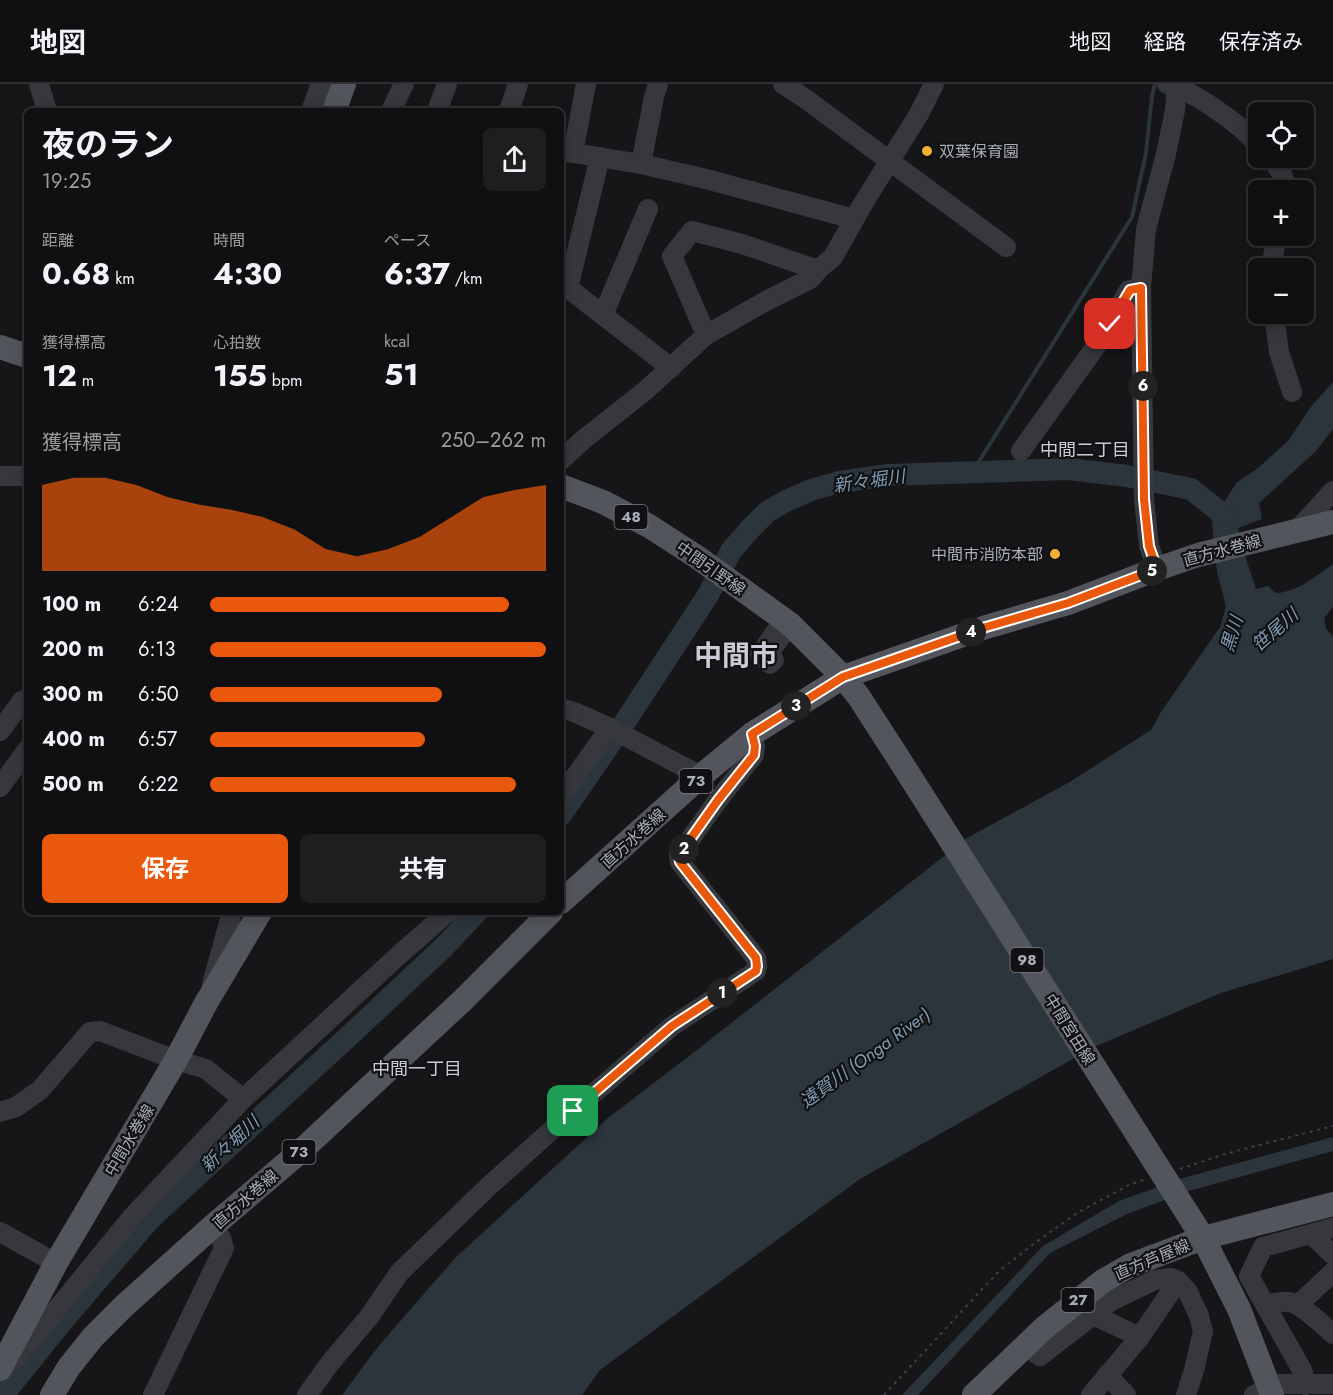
<!DOCTYPE html>
<html lang="ja">
<meta charset="utf-8">
<style>
:root{--surface:#101012;--page:#1e1e20;--text:#f1f3f6;--muted:#9c9d9f;--line:#303032;--accent:#ea580c}
body{margin:0;font-family:Jost,"Noto Sans JP",sans-serif;background:var(--page);color:var(--text);height:100vh;display:flex;flex-direction:column;font-size:22px;white-space:nowrap}
*{box-sizing:border-box;margin:0}
p{font-size:20px;color:var(--muted)}
.icon{flex:none;width:33px;height:33px;fill:none;stroke:currentColor;stroke-width:2;stroke-linecap:round;stroke-linejoin:round}
.map{position:relative;flex:1;overflow:hidden}
.drawer{position:absolute;left:24px;top:24px;width:540px;height:807px;display:flex;flex-direction:column;background:var(--surface);border-radius:9px;box-shadow:0 3px 15px #0003,0 0 0 2px var(--line)}
.drawer>*{flex:none}
.tools{position:absolute;left:1248px;top:18px;display:grid;gap:12px}
.tools a{display:grid;place-items:center;width:66px;height:66px;border-radius:9px;background:var(--surface);box-shadow:0 3px 15px #0003,0 0 0 2px var(--line);font-size:30px}
.pin{position:absolute;display:grid;place-items:center;width:51px;height:51px;color:#fff;margin:-26px;border-radius:12px;box-shadow:0 3px 9px #0006}
.km{position:absolute;width:30px;height:30px;margin:-15px;border-radius:50%;background:#222;color:#fff;font-size:16px;line-height:30px;text-align:center}
.round{display:grid;place-items:center;flex:none;width:63px;height:63px;border-radius:9px;background:var(--page)}
.overview{display:flex;align-items:center;justify-content:space-between;height:102px;padding:0 18px}
h1{font-size:33px;font-weight:700;line-height:45px}
.figures{display:grid;grid-template-columns:repeat(3,1fr);gap:9px;height:102px;padding:6px 18px}
.figures div{display:grid;align-content:center}
.figures b{font-size:30px;font-weight:700}
.figures small{font-size:16px;font-weight:400}
.figures p{font-size:16px}
.chart{height:168px;padding:12px 18px}
.chart p{display:flex;justify-content:space-between}
.chart svg{width:100%;height:108px;margin-top:6px;fill:var(--accent);opacity:.7}
.cta{display:flex;gap:12px;margin-top:auto;padding:12px 18px}
.cta a{flex:1;height:69px;border-radius:9px;background:var(--accent);color:#fff;font-size:24px;font-weight:700;line-height:69px;text-align:center}
.cta a+a{background:var(--page);color:var(--text)}
ul{padding:0 18px;list-style:none;font-size:20px}
li{display:grid;grid-template-columns:96px 72px 1fr;align-items:center;height:45px}
li i{height:15px;border-radius:8px;background:var(--accent)}
header{display:flex;align-items:center;gap:36px;box-sizing:border-box;height:84px;padding:0 30px;background:var(--surface);border-bottom:2px solid var(--line)}
header strong{font-size:28px}
nav{display:flex;gap:33px;margin-inline-start:auto;font-size:21px}
.map>svg:first-child{display:block}
.water{fill:#2c353c}
.lines{fill:none;stroke-linecap:round;stroke-linejoin:round}
.stream{stroke:#2c353c;stroke-width:4}
.river{stroke:#2c353c;stroke-width:22}
.path{stroke:#3d3f44;stroke-width:2;stroke-dasharray:3 4.5;stroke-linecap:butt}
.minor{stroke:#37383d;stroke-width:20}
.major{stroke:#53555c;stroke-width:24}
.route-casing{stroke:#fff;stroke-width:12}
.route{stroke:#ea580c;stroke-width:8}
.poi-dot{fill:#f2b134;stroke:#111113;stroke-width:2}
.labels{text-anchor:middle;stroke-width:4.5;stroke-linejoin:round;paint-order:stroke}
.shield{fill:#111113;stroke:#7b7e86;stroke-width:1.5}
.shield-label{font-size:15px;font-weight:bold;fill:#a8adb8}
.poi-label{font-size:16px;fill:#a8adb8;stroke:#111113;text-anchor:start}
.street-label{font-size:16px;fill:#a8adb8;stroke:#111113}
.neighbourhood-label{font-size:18px;fill:#c9ccd4;stroke:#111113}
.water-label{font-size:18px;font-style:italic;fill:#7f9bb3;stroke:#111113}
.town-label{font-size:28px;font-weight:bold;fill:#c9ccd4;stroke:#111113}
</style>
<header>
<strong>地図</strong>
<nav><a>地図</a><a>経路</a><a>保存済み</a></nav>
</header>
<div class="map">
<svg width="1333" height="1311" viewBox="0 0 1333 1311">
<rect width="100%" height="100%" fill="#161618"/>
<g class="water">
<path d="M 1333,298 L 1333,345 L 1316,367 L 1259,419 L 1262,435 L 1238,444 L 1247,478 L 1256,505 L 1268,502 L 1276,509 C 1298,508 1316,492 1333,480 L 1333,523 L 1324,534 L 1326,545 L 1333,552 L 1333,875 L 1221,909 L 1094,963 L 860,1095 L 600,1286 L 582,1311 L 342,1311 L 377,1264 L 455,1174 L 608,1034 L 697,966 L 967,754 L 1068,699 L 1151,646 L 1161,628 L 1220,543 L 1226,523 L 1217,487 L 1212,439 L 1236,399 L 1257,385 L 1288,357 L 1310,324 Z"/>
<polygon points="1333,1053 1333,1067 1189,1107 1127,1130 1050,1169 918,1311 902,1311 1043,1162 1119,1117 1183,1094"/>
</g>
<g class="lines">
<polyline class="stream" points="975,387 978,379 1132,133 1146,69 1152,12 1155,0"/>
<g class="river">
<polyline points="561,731 623,641 708,511 731,467 751,444 767,428 786,417 811,406 839,398 889,391 1069,385 1127,392 1191,405 1225,432"/>
<polyline points="3,1311 60,1240 150,1135 350,951 444,863 477,828"/>
</g>
<g class="path">
<polyline points="1180,1085 1225,1070 1333,1042"/>
<polyline points="884,1311 999,1187 1035,1159 1077,1129 1129,1101 1146,1095"/>
</g>
<g class="minor">
<polyline points="39,0 47,27"/>
<polyline points="783,0 803,13 1006,163"/>
<path d="M 1167,0 C 1195,8 1239,39 1258,61"/>
<polyline points="311,27 321,0"/>
<polyline points="391,27 404,0"/>
<polyline points="437,27 447,0"/>
<polyline points="509,27 518,0"/>
<polyline points="561,67 641,80 702,94 854,135"/>
<polyline points="573,69 586,0"/>
<path d="M 1270,74 C 1278,83 1287,94 1285,106"/>
<polyline points="641,80 654,13 658,0"/>
<polyline points="1271,184 1277,152"/>
<polyline points="561,201 568,204 671,284"/>
<polyline points="568,204 600,73"/>
<polyline points="1274,230 1279,268 1292,308"/>
<polyline points="603,231 648,125"/>
<polyline points="706,251 672,172 692,147 742,160 818,186"/>
<polyline points="1021,367 1099,258 1129,206 1141,204"/>
<polyline points="561,376 584,355 645,307 706,251 766,217 810,195 818,186 833,173 864,118 919,30 934,0"/>
<polyline points="0,392 27,392"/>
<polyline points="1297,446 1333,407"/>
<polyline points="1157,485 1149,462 1144,415 1141,204 1146,145 1166,70 1175,26 1177,0"/>
<polyline points="784,536 760,570 770,580 774,576 768,570 790,540"/>
<polyline points="561,624 574,628 610,644 701,692"/>
<polyline points="0,647 22,617 27,618"/>
<polyline points="0,703 27,666"/>
<polyline points="561,712 610,644"/>
<polyline points="212,900 232,828"/>
<polyline points="0,1028 16,1023 40,1006 90,948 100,947 176,976 206,985 243,1015"/>
<polyline points="0,1148 56,1179"/>
<polyline points="1311,1150 1333,1171"/>
<path d="M 1265,1220 C 1272,1220 1282,1217 1289,1218 C 1300,1219 1324,1242 1333,1250"/>
<polyline points="1298,1221 1333,1188"/>
<polyline points="1093,1231 1140,1253"/>
<polyline points="1025,1262 1040,1272 1111,1217 1155,1196 1171,1194 1178,1197 1188,1208 1199,1232 1203,1247 1194,1286 1186,1311"/>
<polyline points="7,1281 17,1274 132,1133 243,1015 400,870 448,828"/>
<polyline points="1107,1291 1126,1311"/>
<polyline points="1306,1301 1302,1286 1249,1192 1263,1163 1333,1144"/>
<polyline points="153,1311 224,1164 221,1154 213,1142"/>
<polyline points="307,1311 330,1279 369,1233 399,1189 489,1102 573,1027 672,942 756,887 757,882 756,874 680,778 679,771 718,716 754,671 755,662 752,650"/>
<polyline points="1091,1311 1140,1253 1178,1197"/>
<polyline points="1254,1311 1259,1309 1268,1300 1333,1300"/>
</g>
<g class="major">
<polyline points="334,27 344,0"/>
<polyline points="0,263 27,272"/>
<polyline points="561,402 603,418 649,442 697,473 790,540 843,593 859,613 899,675 1203,1154 1239,1225 1272,1311"/>
<polyline points="561,818 701,692 752,650 843,593 986,543 1068,519 1157,485 1198,471 1333,438"/>
<polyline points="0,1285 56,1179 176,976 206,919 260,828"/>
<polyline points="52,1311 69,1283 93,1253 124,1222 213,1142 302,1066 463,916 551,828"/>
<polyline points="974,1311 1044,1244 1103,1197 1131,1181 1203,1154 1333,1120"/>
</g>
</g>
<g class="lines">
<g class="route-casing">
<polyline id="route" points="573,1027 672,942 756,887 757,882 756,874 680,778 679,771 718,716 754,671 755,662 752,650 843,593 986,543 1068,519 1157,485 1149,462 1144,415 1141,204 1130,206 1110,240"/>
</g>
<use href="#route" class="route"/>
</g>
<g class="poi-dot">
<circle cx="927" cy="67" r="6"/>
<circle cx="1055" cy="470" r="6"/>
</g>
<g class="labels">
<g class="shield">
<rect x="614.5" y="421" width="33" height="24" rx="4.5"/>
<rect x="679.5" y="685" width="33" height="24" rx="4.5"/>
<rect x="1010.5" y="864" width="33" height="24" rx="4.5"/>
<rect x="282.5" y="1056" width="33" height="24" rx="4.5"/>
<rect x="1061.5" y="1204" width="33" height="24" rx="4.5"/>
</g>
<g class="shield-label">
<text x="631" y="438">48</text>
<text x="696" y="702">73</text>
<text x="1027" y="881">98</text>
<text x="299" y="1073">73</text>
<text x="1078" y="1221">27</text>
</g>
<g class="poi-label">
<text x="939" y="73">双葉保育園</text>
<text x="1043" y="476" text-anchor="end">中間市消防本部</text>
</g>
<g class="street-label">
<text transform="translate(1222 466) rotate(-15)" y="6">直方水巻線</text>
<text transform="translate(711 484) rotate(35)" y="6">中間引野線</text>
<text transform="translate(633 754) rotate(-42)" y="6">直方水巻線</text>
<text transform="translate(1070 945) rotate(58)" y="6">中間宮田線</text>
<text transform="translate(129 1056) rotate(-59)" y="6">中間水巻線</text>
<text transform="translate(245 1115) rotate(-41)" y="6">直方水巻線</text>
<text transform="translate(1152 1175) rotate(-23)" y="6">直方芦屋線</text>
</g>
<g class="neighbourhood-label">
<text x="1085" y="372">中間二丁目</text>
<text x="417" y="991">中間一丁目</text>
</g>
<g class="water-label">
<text transform="translate(869 397) rotate(-8)" y="6">新々堀川</text>
<text transform="translate(1275 546) rotate(-41)" y="6">笹尾川</text>
<text transform="translate(1232 550) rotate(-73)" y="6">黒川</text>
<text transform="translate(865 974) rotate(-36)" y="6">遠賀川 (Onga River)</text>
<text transform="translate(230 1060) rotate(-43)" y="6">新々堀川</text>
</g>
<g class="town-label">
<text x="736" y="581">中間市</text>
</g>
</g>
</svg>
<div class="tools">
<a><svg class="icon" aria-label="locate" viewBox="0 0 24 24"><circle cx="12" cy="12" r="6"/><path d="M12 2v4M12 18v4M2 12h4M18 12h4"/></svg></a>
<a>+</a>
<a>−</a>
</div>
<div class="pin" style="left:573px;top:1027px;background:#1e9e55"><svg class="icon" aria-label="arrive" viewBox="0 0 24 24"><path d="M6 21V4h12l-3 4 3 4H6"/></svg></div>
<div class="pin" style="left:1110px;top:240px;background:#d93025"><svg class="icon" aria-label="check" viewBox="0 0 24 24"><path d="M5 12l5 5 9-10"/></svg></div>
<b class="km" style="left:722px;top:909px">1</b>
<b class="km" style="left:684px;top:765px">2</b>
<b class="km" style="left:796px;top:622px">3</b>
<b class="km" style="left:971px;top:548px">4</b>
<b class="km" style="left:1152px;top:487px">5</b>
<b class="km" style="left:1143px;top:302px">6</b>
<section class="drawer">
<div class="overview"><div><h1>夜のラン</h1><p>19:25</p></div><a class="round"><svg class="icon" aria-label="share" viewBox="0 0 24 24"><path d="M12 15V3M7 8l5-5 5 5M5 13v7h14v-7"/></svg></a></div>
<div class="figures">
<div><p>距離</p><b>0.68<small> km</small></b></div>
<div><p>時間</p><b>4:30</b></div>
<div><p>ペース</p><b>6:37<small> /km</small></b></div>
</div>
<div class="figures">
<div><p>獲得標高</p><b>12<small> m</small></b></div>
<div><p>心拍数</p><b>155<small> bpm</small></b></div>
<div><p>kcal</p><b>51</b></div>
</div>
<div class="chart"><p><span>獲得標高</span>250–262 m</p>
<svg viewBox="0 0 160 44" preserveAspectRatio="none"><path d="M0 44V9L10 6L20 6L30 9L40 14L50 17L60 19L70 22L80 27L90 35L100 38L110 35L120 30L130 22L140 14L150 11L160 9V44z"/></svg>
</div>
<ul>
<li><b>100 m</b>6:24<i style="width:89%"></i></li>
<li><b>200 m</b>6:13<i style="width:100%"></i></li>
<li><b>300 m</b>6:50<i style="width:69%"></i></li>
<li><b>400 m</b>6:57<i style="width:64%"></i></li>
<li><b>500 m</b>6:22<i style="width:91%"></i></li>
</ul>
<div class="cta"><a>保存</a><a>共有</a></div>
</section>
</div>
